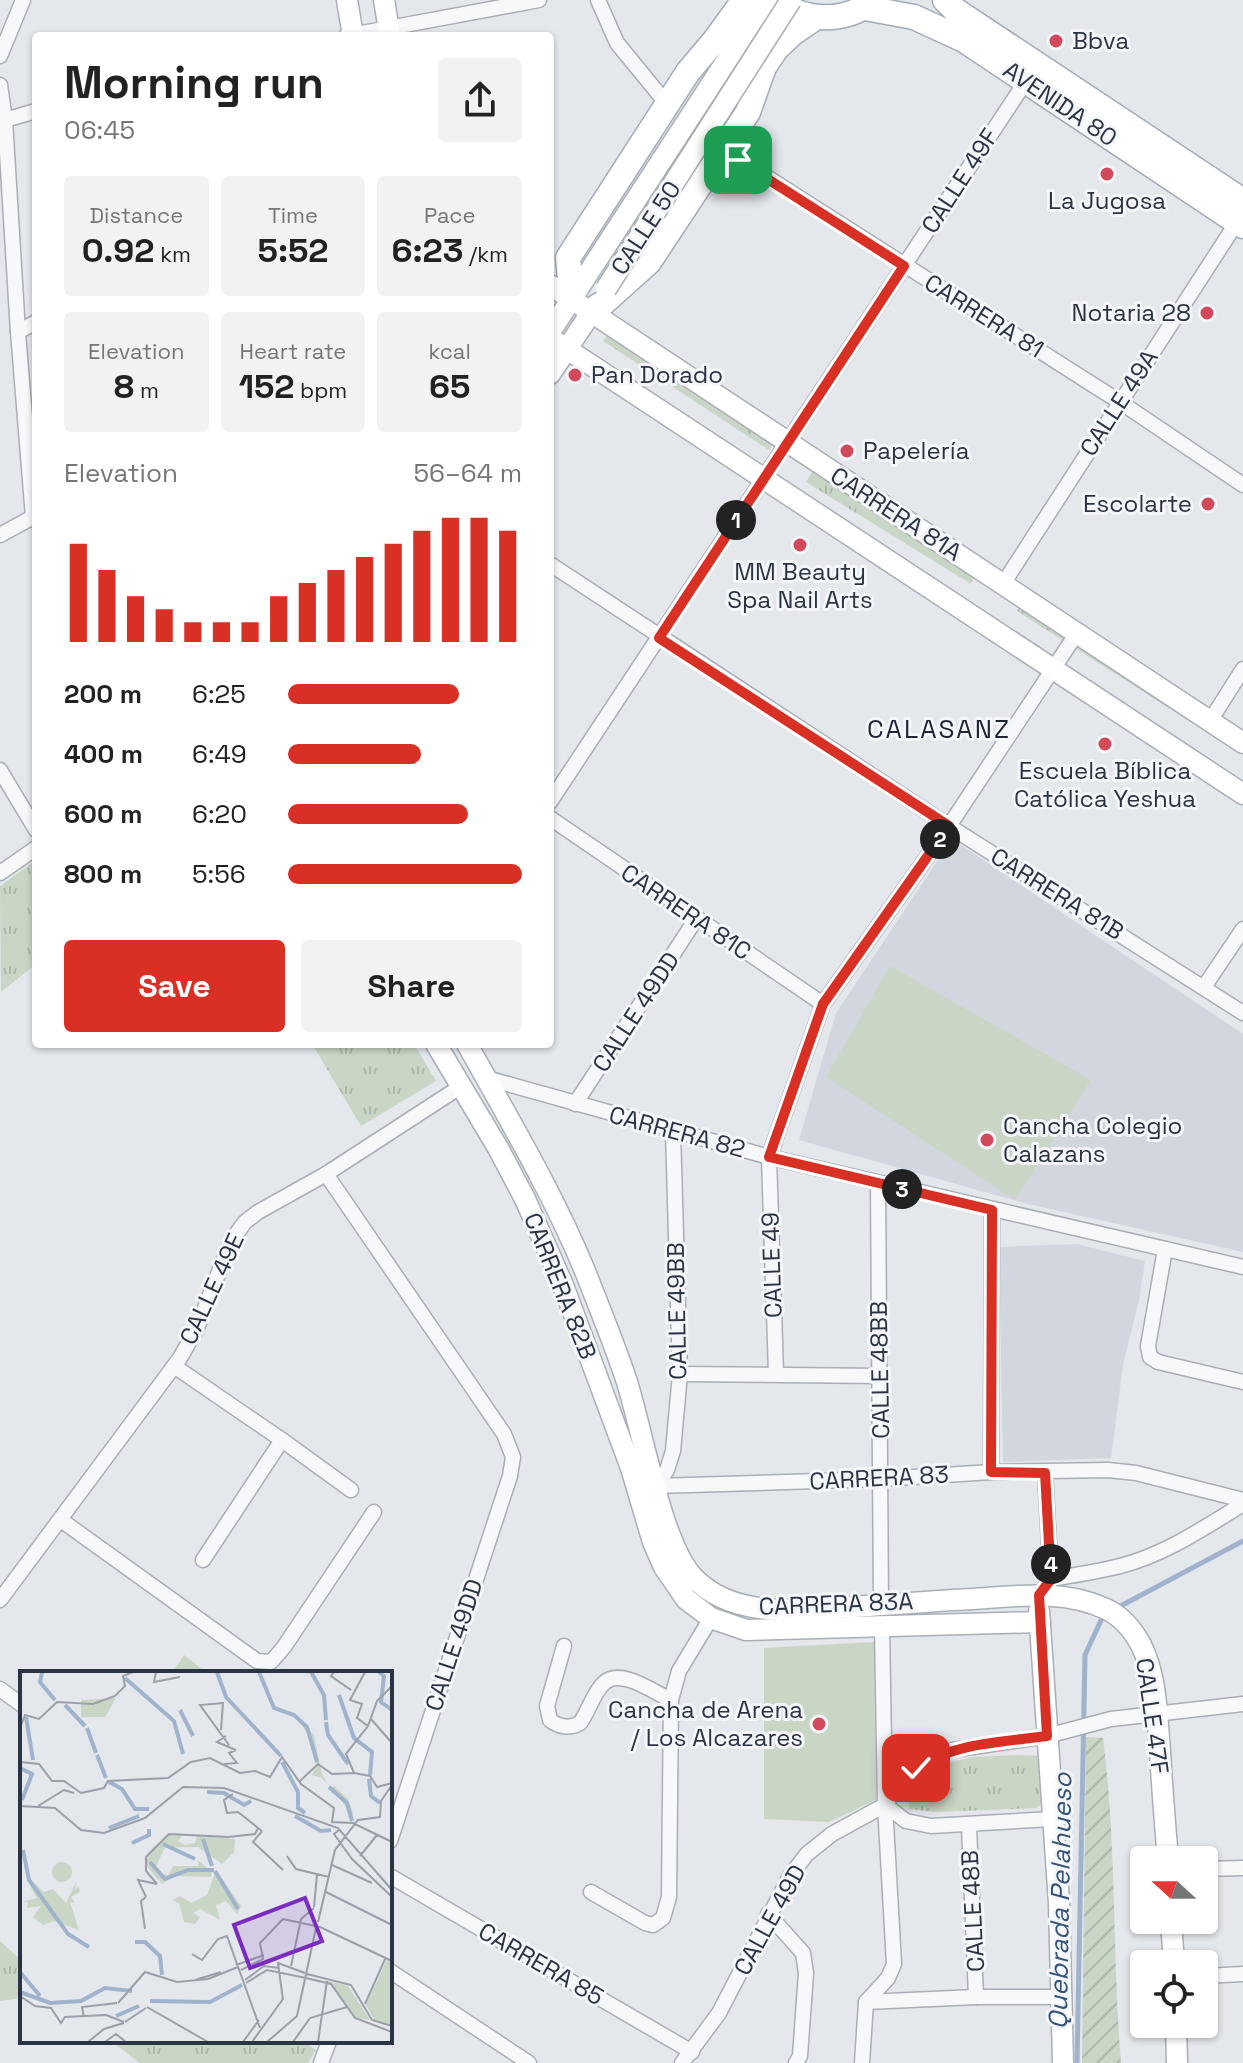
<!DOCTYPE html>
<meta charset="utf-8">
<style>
:root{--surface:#fff;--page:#f2f2f2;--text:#222;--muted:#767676;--accent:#d93025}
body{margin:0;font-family:"Space Grotesk",sans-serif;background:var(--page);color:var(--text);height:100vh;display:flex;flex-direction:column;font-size:30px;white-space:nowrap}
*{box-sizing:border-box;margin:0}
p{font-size:26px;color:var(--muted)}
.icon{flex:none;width:44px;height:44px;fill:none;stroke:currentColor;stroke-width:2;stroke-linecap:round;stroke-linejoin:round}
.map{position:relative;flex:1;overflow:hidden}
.panel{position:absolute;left:32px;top:32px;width:522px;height:1016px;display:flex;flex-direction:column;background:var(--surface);border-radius:8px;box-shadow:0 2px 6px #0004}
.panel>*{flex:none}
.needle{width:52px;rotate:291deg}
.controls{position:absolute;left:1130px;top:1846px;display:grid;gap:16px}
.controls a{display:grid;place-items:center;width:88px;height:88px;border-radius:8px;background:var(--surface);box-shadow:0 2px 6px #0004;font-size:40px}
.pin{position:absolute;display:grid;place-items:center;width:68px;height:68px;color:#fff;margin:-34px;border-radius:16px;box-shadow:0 4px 12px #0006}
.km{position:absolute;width:40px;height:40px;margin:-20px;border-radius:50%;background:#222;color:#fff;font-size:22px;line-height:40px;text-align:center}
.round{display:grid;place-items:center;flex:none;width:84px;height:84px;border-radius:8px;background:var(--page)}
.headline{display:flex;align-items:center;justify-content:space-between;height:136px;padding:0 32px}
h1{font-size:44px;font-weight:600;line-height:60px}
.metrics{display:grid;grid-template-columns:repeat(3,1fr);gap:12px;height:136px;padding:8px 32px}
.metrics div{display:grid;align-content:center;border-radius:8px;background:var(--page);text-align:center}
.metrics b{font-size:34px;font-weight:600}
.metrics small{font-size:22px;font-weight:400}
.metrics p{font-size:22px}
.chart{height:224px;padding:16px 32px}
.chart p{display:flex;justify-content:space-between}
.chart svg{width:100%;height:144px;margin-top:8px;stroke:var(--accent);stroke-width:6}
.primary-button{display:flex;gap:16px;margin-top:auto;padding:16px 32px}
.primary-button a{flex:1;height:92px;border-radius:8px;background:var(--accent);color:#fff;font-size:32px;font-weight:600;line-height:92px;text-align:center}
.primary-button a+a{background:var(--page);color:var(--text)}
ul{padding:0 32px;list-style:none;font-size:26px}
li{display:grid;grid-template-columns:128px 96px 1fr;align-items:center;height:60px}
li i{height:20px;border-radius:10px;background:var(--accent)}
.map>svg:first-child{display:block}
.built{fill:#d2d6de}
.grass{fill:url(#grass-tufts)}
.garden{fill:url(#garden-furrows)}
.pitch{fill:#c9d6c5}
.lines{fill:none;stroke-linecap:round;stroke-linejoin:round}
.stream{stroke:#9fb4cc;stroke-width:5}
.street-casing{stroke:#a9aeb7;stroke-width:17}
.secondary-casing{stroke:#a9aeb7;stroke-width:23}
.primary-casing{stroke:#a3abb8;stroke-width:27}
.street{stroke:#f7f8fa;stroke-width:14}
.secondary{stroke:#fff;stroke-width:20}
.primary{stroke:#fff;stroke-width:24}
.secondary-bridge-casing{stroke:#a9aeb7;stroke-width:23;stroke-linecap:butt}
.secondary-bridge{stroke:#fff;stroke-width:20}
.route-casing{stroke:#fff;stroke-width:16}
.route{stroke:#d93025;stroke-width:10}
.poi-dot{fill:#d1495b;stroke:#f4f6f9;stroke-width:3}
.labels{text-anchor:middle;stroke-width:6;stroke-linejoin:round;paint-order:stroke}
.poi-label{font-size:24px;fill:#2b3445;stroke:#f4f6f9;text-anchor:start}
.street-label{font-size:24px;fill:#2b3445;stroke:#f4f6f9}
.neighbourhood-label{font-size:26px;letter-spacing:2px;fill:#1d2536;stroke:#f4f6f9}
.water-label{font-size:26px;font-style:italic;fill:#34527a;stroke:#f4f6f9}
.inset-river{fill:none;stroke:#9fb4cc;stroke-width:4}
.inset-road{fill:none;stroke:#9a9fa9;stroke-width:2}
.view{fill:#7b2cbf;fill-opacity:0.15;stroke:#7b2cbf;stroke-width:4}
.inset-edge{fill:none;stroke:#2b3445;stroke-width:4}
</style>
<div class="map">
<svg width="1243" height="2063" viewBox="0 0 1243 2063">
<defs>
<pattern id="grass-tufts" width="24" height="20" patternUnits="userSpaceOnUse" patternTransform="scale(2)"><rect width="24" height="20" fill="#c9d6c5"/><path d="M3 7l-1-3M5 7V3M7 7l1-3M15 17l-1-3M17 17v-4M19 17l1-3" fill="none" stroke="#adb8ab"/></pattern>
<pattern id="garden-furrows" width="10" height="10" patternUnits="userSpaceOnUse" patternTransform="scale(2)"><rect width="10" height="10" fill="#c9d6c5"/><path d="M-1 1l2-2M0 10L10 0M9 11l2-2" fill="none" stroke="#adb8ab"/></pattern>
</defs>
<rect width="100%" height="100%" fill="#e4e7ec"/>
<g class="built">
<polygon points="952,839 1243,1034 1243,1252 1024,1203 799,1140 836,1013"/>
<polygon points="1077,1244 1145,1261 1139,1300 1123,1365 1111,1458 1003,1462 999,1247"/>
</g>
<g class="grass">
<polygon points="610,331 777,437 769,450 603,341"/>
<polygon points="815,467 977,571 971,584 806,482"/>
<polygon points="1025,599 1196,709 1189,721 1017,611"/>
<polygon points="36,860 36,964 1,992 0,886"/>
<polygon points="312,1044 414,1044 436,1081 361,1126"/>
<polygon points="1020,1755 1041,1756 1045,1801 1036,1808 937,1812 909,1809 909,1802 918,1785 949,1763 972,1757"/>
<polygon points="0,1941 22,1961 22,1998 0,2001"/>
<polygon points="111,2041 303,2041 316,2050 308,2063 140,2063"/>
</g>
<path class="garden" d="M 1086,1737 L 1103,1738 C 1117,1846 1112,1955 1121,2063 L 1082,2063 Z"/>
<g class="pitch">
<polygon points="890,966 1091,1080 1015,1200 826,1077"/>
<polygon points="874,1642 876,1800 829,1822 764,1819 764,1648"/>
<polygon points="184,1655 207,1673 172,1673"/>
</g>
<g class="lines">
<g class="stream">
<polyline points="1115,1609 1243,1541"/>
<polyline points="1077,2063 1085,1655 1103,1616 1106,1614"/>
</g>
<g class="street-casing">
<g id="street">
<polyline points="598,0 617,43 667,104"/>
<polyline points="346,36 539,0"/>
<polyline points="0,56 23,0"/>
<polyline points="0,85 5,120 18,332 33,517 36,521"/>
<polyline points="5,120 36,111"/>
<polyline points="724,150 1120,402 1243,485"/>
<polyline points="18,332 36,322"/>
<polyline points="0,535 33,517"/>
<polyline points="550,564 949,826 1243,1013"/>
<polyline points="1003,584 1237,222"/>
<polyline points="1210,721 1243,669"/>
<polyline points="0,770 36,830"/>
<polyline points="550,802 1026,81"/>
<polyline points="550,818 823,1004"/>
<polyline points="0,873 36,848"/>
<polyline points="1204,987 1243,929"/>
<polyline points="486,1078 769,1157 1243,1267"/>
<polyline points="575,1104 696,919"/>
<polyline points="326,1174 504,1434 513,1457 510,1476 390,1841"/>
<polyline points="878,1183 881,1606"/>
<polyline points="1165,1249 1148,1346 1150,1357 1158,1362 1243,1382"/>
<polyline points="174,1366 282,1440 203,1560"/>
<polyline points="776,1373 769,1157 823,1004 949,826 1077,633"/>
<polyline points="680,1374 879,1376"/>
<polyline points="282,1440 351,1490"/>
<polyline points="991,1472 992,1210"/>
<polyline points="1045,1473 1051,1579"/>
<polyline points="656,1486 882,1479 991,1472 1108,1470 1136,1473 1243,1500"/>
<polyline points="656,1486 667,1470 673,1451 680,1374 673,1131"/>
<polyline points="61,1520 257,1661 271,1662 284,1647 374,1512"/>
<path d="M 1039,1595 L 1051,1579 C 1074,1575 1097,1572 1120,1566 C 1164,1555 1204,1528 1243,1504"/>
<polyline points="0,1600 180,1358 197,1328 231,1241 245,1222 258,1212 326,1174 460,1087"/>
<path d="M 564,1646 L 547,1706 L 550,1720 C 559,1727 570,1729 580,1723 C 589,1711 593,1693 604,1683 C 620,1667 655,1693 671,1700"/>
<polyline points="0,1689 22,1705"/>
<polyline points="885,1805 902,1781 916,1768 934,1757 953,1750 1047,1736 1111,1719 1243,1704"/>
<polyline points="885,1805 906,1821 931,1826 1052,1819"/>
<polyline points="969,1826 976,1997"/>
<polyline points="1204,1869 1243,1868"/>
<polyline points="390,1876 692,2052"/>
<polyline points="591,1892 645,1923 653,1925 663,1918 669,1897 671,1700 679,1671 711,1618"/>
<polyline points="768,1914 803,1953 806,1973 800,2056 796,2063"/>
<polyline points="390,1971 529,2063"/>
<polyline points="1204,1976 1243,1974"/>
<polyline points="866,2002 976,1997 1063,1997"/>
<polyline points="321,2063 329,2041"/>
<polyline points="682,2063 719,2013 790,1876 807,1854 832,1834 885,1805"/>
<polyline points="862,2063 866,2002 888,1978 894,1964 885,1805 882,1627"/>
</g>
</g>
<g class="secondary-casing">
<g id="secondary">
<polyline points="347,0 353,36"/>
<polyline points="384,0 390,36"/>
<polyline points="550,285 1243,743"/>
<polyline points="550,332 766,0"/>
<polyline points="550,338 1243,794"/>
<polyline points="550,374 597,304"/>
<polyline points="436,1044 498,1148 525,1199 563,1285 631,1468 653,1542 664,1567 686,1599 711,1618 746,1630 1040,1622"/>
<path d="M 467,1044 C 508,1118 553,1193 585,1271 C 599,1307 614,1343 626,1379 C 642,1427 661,1545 694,1578 C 730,1615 785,1611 833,1608 C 880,1606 926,1601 973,1599 C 1017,1596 1065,1589 1106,1609 C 1121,1616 1133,1630 1141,1645 C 1157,1676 1157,1717 1160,1751 C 1162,1788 1165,1824 1168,1860"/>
<polyline points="1039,1611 1059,1903 1063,2063"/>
<polyline points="1171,1920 1174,1964"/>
<polyline points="1176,2024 1177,2063"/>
</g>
</g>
<g class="primary-casing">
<g id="primary">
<path d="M 772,0 C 806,21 842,25 875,0"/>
<polyline points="945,0 955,10 1243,201"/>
<polyline points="865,8 914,17 964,40 1243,226"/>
<polyline points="572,300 568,258 688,72 715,40 744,0"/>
<polyline points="591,314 649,262 748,112 764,67 776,49 793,33 815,18"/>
</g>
</g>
<use href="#street" class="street"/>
<use href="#secondary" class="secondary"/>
<use href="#primary" class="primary"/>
<g class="secondary-bridge-casing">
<polyline id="secondary-bridge" points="606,289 791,0"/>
</g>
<use href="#secondary-bridge" class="secondary-bridge"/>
</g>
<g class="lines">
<g class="route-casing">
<path id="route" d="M 738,160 L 904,266 L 659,638 L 949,826 L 823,1004 L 769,1157 L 992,1210 L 991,1472 L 1045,1473 L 1051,1579 L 1039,1595 L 1047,1736 C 1003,1742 953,1743 916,1768"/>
</g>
<use href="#route" class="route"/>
</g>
<g class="poi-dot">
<circle cx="1056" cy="41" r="8"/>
<circle cx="1107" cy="174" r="8"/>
<circle cx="1207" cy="313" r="8"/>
<circle cx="575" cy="375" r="8"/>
<circle cx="847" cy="451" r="8"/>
<circle cx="1208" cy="504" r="8"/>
<circle cx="800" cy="545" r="8"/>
<circle cx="1105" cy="744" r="8"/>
<circle cx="987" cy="1140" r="8"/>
<circle cx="819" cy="1724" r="8"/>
</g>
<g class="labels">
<g class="poi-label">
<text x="1072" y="49">Bbva</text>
<text x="1107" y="209" text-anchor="middle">La Jugosa</text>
<text x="1191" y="321" text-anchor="end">Notaria 28</text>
<text x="591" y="383">Pan Dorado</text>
<text x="863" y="459">Papelería</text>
<text x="1192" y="512" text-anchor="end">Escolarte</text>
<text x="800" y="580" text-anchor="middle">MM Beauty<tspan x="800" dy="28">Spa Nail Arts</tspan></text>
<text x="1105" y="779" text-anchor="middle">Escuela Bíblica<tspan x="1105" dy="28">Católica Yeshua</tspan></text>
<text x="1003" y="1134">Cancha Colegio<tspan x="1003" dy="28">Calazans</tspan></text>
<text x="803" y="1718" text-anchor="end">Cancha de Arena<tspan x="803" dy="28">/ Los Alcazares</tspan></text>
</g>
<g class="street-label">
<text transform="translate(1060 104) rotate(34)" y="8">AVENIDA 80</text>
<text transform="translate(960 181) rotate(-57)" y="8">CALLE 49F</text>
<text transform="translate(646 228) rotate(-57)" y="8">CALLE 50</text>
<text transform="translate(984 316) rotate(32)" y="8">CARRERA 81</text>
<text transform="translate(1119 403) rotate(-57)" y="8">CALLE 49A</text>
<text transform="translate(896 514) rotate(33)" y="8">CARRERA 81A</text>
<text transform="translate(1057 894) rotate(32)" y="8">CARRERA 81B</text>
<text transform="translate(686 912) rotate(34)" y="8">CARRERA 81C</text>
<text transform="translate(636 1012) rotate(-57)" y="8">CALLE 49DD</text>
<text transform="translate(677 1132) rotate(15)" y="8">CARRERA 82</text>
<text transform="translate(772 1265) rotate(-92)" y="8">CALLE 49</text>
<text transform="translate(560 1286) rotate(68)" y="8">CARRERA 82B</text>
<text transform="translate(212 1289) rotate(-65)" y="8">CALLE 49E</text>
<text transform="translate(677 1311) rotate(-91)" y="8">CALLE 49BB</text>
<text transform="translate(880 1370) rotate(-91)" y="8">CALLE 48BB</text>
<text transform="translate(879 1478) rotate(-3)" y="8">CARRERA 83</text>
<text transform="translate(836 1604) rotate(-2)" y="8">CARRERA 83A</text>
<text transform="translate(454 1645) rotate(-72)" y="8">CALLE 49DD</text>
<text transform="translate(1152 1716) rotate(82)" y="8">CALLE 47F</text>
<text transform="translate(973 1911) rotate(-93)" y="8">CALLE 48B</text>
<text transform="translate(770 1920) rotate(-61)" y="8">CALLE 49D</text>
<text transform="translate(541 1964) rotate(30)" y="8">CARRERA 85</text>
</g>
<g class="neighbourhood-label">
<text x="939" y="738">CALASANZ</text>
</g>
<g class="water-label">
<text transform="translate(1060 1901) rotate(-89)" y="9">Quebrada Pelahueso</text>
</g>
</g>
<g transform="translate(20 1671)">
<rect width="372" height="372" fill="#e4e7ec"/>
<path d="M 150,164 L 162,165 L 158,170 L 165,174 L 175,172 L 177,165 L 215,168 L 214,181 L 202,193 L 178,176 L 145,176 L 135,198 L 141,203 L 148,204 L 153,195 L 178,195 L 178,189 L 192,201 L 191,206 L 155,205 L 142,213 L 125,193 L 133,176 ZM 196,199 L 221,235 L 217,243 L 206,230 L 196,234 L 200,249 L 180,238 L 173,242 L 180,246 L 175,253 L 164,251 L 159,232 L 152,229 L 160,225 L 171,232 L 187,224 ZM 57,209 L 55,218 L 59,216 L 60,221 L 51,226 L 55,232 L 50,231 L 59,259 L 34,250 L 23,254 L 13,246 L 21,235 L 7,237 L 8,231 L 2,231 L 17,227 L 11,217 L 13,211 L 24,221 L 33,218 L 46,232 ZM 367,289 L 372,292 L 372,354 L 355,350 L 346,334 ZM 308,310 L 328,315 L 350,349 L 336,347 Z" fill="#c9d6c5"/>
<path d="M 96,27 L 85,46 L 61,46 L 61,29 ZM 273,42 L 294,64 L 302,103 L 310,118 L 314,115 L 328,128 L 334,145 L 302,107 L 292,104 L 296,94 L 289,65 ZM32 201a10 10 0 1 1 20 0a10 10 0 1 1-20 0Z" fill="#c9d6c5"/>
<path class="inset-river" d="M 22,1 L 20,11 L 35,29M 197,1 L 206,26 L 261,85M 239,1 L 254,37 L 274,44 L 287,56 L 297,91M 291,1 L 304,24 L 306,49M 359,1 L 364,5 L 361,31 L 372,39M 105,7 L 154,50 L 163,83M 319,24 L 334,67 L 352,81 L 350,104M 45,34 L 65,55M 160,39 L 173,65M 6,46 L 13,89M 306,51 L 308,64 L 328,93M 67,57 L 76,82M 77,84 L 86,107M 262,91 L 278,121 L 278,137 L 285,142M 0,97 L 12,103 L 2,129M 349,108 L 351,125 L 360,132M 89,111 L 102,118 L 115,138 L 129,138M 309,116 L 327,132 L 332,150M 187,121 L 204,122 L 224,134 L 231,130M 275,145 L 301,160 L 311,159M 89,157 L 119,145M 183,168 L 192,195M 112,172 L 129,164 L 129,158M 143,173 L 175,188M 3,179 L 9,209 L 48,263 L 69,276M 130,191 L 145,208 L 168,199 L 194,199M 195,200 L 218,238M 115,271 L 125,271 L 140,285 L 142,304M 0,301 L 20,325M 0,321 L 30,332 L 61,330 L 85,317 L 112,320M 130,330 L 190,331 L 222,314M 96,345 L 119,335"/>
<path class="inset-road" d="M 136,1 L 134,11 L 160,6M 314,1 L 311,5 L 331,19M 345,1 L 330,29 L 342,33 L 337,47 L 348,55M 351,48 L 372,72M 0,57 L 5,44 L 19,48 L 37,31 L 73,33 L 95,25 L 105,15 L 103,5 L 113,1M 201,59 L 203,32 L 180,34 L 209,74M 206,65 L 197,71 L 216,79M 0,91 L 19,93 L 32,110 L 44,110 L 61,122 L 84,117 L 88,110 L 148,107 L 171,91 L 190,87 L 220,102 L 235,100 L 250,106 L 262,86 L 281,113 L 314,137 L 312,151 L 333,152 L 372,171M 204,93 L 217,92 L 209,82 L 216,79M 334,102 L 326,83 L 348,55 L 357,30 L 372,15M 334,102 L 350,105 L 357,116 L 372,112M 280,110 L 298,93 L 312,103 L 334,102M 213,123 L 204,129 L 207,142 L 218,141 L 242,160M 0,135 L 35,137 L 61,159 L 84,162 L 125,147 L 163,116 L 204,117 L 318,157 L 372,219M 18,135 L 44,119 L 54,122M 319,159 L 314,163 L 332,188 L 372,226M 242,160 L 233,171 L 263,199M 267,185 L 276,198 L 309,206M 340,185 L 357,164M 312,194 L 352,212M 137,213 L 126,200 L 126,186 L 149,163 L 208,166 L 235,163 L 238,157M 306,221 L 372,254M 126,226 L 118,209 L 137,213M 294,236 L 297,203M 263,248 L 300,256 L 372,290M 298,251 L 315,179 L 338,149 L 360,146 L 361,130 L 372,114M 125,258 L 121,230 L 126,226M 172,283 L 182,289 L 198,268 L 207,265 L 240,357M 216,294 L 244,284M 271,295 L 281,248 L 294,237M 221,299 L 243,288 L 240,272 L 263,248M 287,303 L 331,314 L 352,349 L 372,355M 286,307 L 311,313 L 335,347 L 372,361M 175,309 L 201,301M 225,309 L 244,295 L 259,297M 226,312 L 247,299 L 286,307M 0,325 L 15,335 L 31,337 L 41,352 L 45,346 L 86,344 L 104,351M 263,329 L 258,292 L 285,302M 98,332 L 125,301 L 157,311 L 188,308 L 218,296M 345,333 L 366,286M 127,336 L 188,371M 64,346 L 62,336 L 97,332M 105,351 L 126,337M 68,371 L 84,358 L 104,352M 85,371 L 96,363 L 106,371M 223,371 L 239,349M 232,371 L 263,328M 247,371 L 277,345 L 296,257M 273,371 L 290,347 L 327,336M 298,371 L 307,310"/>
<path class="view" d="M 285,227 L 302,270 L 230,297 L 214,254 Z"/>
<rect width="372" height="372" class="inset-edge"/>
</g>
</svg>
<div class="controls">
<a><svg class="needle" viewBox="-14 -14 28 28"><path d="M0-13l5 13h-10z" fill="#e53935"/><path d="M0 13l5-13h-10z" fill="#767676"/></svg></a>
<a><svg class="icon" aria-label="locate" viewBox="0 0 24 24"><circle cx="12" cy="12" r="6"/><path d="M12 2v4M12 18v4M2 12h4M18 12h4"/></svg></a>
</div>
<div class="pin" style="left:738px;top:160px;background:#1e9e55"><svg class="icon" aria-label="arrive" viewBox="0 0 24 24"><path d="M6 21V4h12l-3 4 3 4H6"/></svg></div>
<div class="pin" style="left:916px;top:1768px;background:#d93025"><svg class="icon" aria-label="check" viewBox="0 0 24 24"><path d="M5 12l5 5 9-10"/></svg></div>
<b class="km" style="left:736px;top:520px">1</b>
<b class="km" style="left:940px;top:839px">2</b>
<b class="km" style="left:902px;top:1189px">3</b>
<b class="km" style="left:1051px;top:1564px">4</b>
<section class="panel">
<div class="headline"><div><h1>Morning run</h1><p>06:45</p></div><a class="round"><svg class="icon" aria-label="share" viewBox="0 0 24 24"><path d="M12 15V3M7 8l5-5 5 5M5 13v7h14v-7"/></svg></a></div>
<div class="metrics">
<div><p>Distance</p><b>0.92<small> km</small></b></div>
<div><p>Time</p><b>5:52</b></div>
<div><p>Pace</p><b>6:23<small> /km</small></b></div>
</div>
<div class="metrics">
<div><p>Elevation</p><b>8<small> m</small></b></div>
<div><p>Heart rate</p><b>152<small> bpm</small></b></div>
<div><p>kcal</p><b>65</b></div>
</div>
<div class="chart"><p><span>Elevation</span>56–64 m</p>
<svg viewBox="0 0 160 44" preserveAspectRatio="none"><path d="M5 44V14M15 44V22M25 44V30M35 44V34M45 44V38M55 44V38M65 44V38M75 44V30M85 44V26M95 44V22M105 44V18M115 44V14M125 44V10M135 44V6M145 44V6M155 44V10"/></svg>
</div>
<ul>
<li><b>200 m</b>6:25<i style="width:73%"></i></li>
<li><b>400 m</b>6:49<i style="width:57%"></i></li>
<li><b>600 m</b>6:20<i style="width:77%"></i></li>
<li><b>800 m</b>5:56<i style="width:100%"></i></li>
</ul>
<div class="primary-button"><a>Save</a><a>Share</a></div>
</section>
</div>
